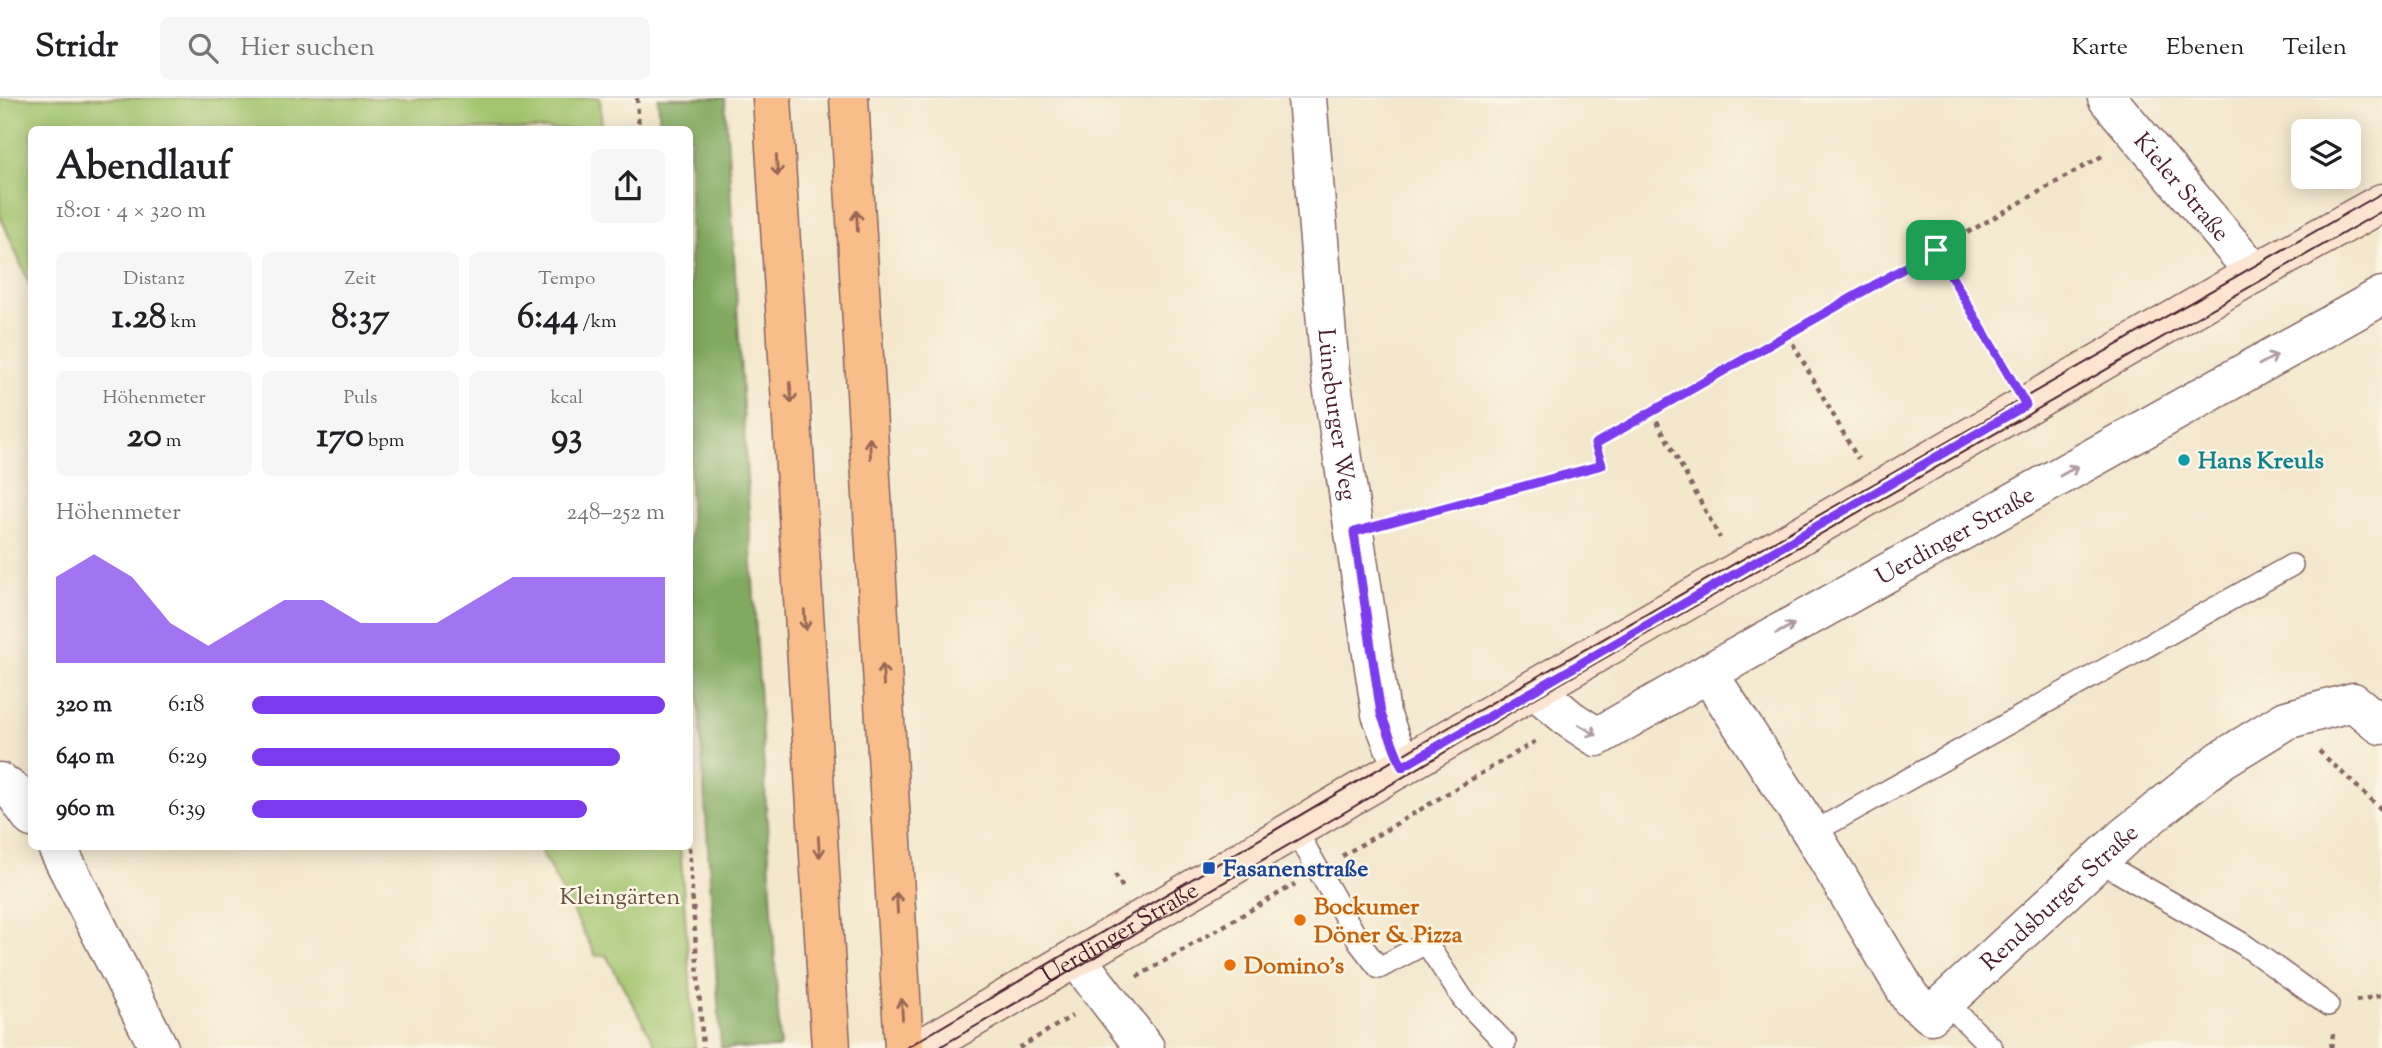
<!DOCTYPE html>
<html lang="de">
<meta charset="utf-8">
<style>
:root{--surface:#fff;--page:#f6f6f6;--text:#202124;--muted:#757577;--line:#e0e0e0;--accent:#7c3aed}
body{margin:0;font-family:"Sorts Mill Goudy",serif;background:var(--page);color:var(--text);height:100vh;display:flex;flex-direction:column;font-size:26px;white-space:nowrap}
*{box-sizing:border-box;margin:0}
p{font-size:23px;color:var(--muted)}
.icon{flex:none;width:38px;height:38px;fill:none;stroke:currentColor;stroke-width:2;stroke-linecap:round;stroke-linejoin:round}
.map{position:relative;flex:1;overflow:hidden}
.drawer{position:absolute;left:28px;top:28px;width:665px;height:724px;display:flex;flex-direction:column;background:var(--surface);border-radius:10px;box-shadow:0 4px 18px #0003}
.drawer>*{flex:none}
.fabs{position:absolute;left:2291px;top:21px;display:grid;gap:14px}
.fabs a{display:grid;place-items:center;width:70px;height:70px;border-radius:10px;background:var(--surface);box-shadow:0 4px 18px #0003;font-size:35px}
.pin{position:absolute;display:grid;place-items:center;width:60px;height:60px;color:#fff;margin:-30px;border-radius:14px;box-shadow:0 4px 10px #0006}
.round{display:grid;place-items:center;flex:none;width:74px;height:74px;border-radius:10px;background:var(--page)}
.summary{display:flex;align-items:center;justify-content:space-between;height:119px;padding:0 28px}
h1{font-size:38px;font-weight:700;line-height:52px}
.figures{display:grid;grid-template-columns:repeat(3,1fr);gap:10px;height:119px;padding:7px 28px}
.figures div{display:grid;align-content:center;border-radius:10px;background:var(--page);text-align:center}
.figures b{font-size:35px;font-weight:700}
.figures small{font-size:19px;font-weight:400}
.figures p{font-size:19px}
.chart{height:196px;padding:14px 28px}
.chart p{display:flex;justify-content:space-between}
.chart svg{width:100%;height:126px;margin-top:7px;fill:var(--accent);opacity:.7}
ul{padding:0 28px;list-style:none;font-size:23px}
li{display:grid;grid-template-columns:112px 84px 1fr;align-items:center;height:52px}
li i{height:18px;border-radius:9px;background:var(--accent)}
header{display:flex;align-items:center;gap:42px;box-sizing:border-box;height:98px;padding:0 35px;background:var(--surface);border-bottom:2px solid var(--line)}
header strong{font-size:33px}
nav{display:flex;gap:38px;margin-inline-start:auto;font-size:24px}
.search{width:490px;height:63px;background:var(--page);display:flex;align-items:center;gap:18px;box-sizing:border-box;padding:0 24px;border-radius:10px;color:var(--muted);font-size:26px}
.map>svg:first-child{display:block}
.green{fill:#a2c56e;stroke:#76724c;stroke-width:2}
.forest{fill:#81aa61;stroke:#666446;stroke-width:2}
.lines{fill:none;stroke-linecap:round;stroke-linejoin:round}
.lane-casing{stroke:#856563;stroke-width:24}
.street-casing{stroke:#856563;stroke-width:41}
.secondary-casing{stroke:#856563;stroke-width:41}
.highway-casing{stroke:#856563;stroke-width:41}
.path{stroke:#856563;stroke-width:4.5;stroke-dasharray:5 5;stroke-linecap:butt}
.lane{stroke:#fff;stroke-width:21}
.street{stroke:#fff;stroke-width:38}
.secondary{stroke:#fce5d0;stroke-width:38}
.highway{stroke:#f8bd89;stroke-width:38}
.tram{stroke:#4a1f2b;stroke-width:2}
.oneway{stroke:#986655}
.oneway2{stroke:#ae9aa0}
.route-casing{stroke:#fff;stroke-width:14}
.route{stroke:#7c3aed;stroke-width:9}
.culture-dot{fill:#0f9aa8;stroke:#fcf5e5;stroke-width:2.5}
.transit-dot{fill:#1a4fb4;stroke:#fcf5e5;stroke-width:2.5}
.food-dot{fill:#e8710a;stroke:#fcf5e5;stroke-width:2.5}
.labels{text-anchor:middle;stroke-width:5;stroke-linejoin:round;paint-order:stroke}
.street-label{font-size:24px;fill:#4a1f2b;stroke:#fcf5e5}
.culture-label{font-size:24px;font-weight:bold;fill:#0d838f;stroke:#fcf5e5;text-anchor:start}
.transit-label{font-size:24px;font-weight:bold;fill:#164399;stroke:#fcf5e5;text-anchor:start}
.park-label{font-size:24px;fill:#64513f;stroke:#fcf5e5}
.food-label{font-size:24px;font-weight:bold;fill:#c56008;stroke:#fcf5e5;text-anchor:start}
</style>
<header>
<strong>Stridr</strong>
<div class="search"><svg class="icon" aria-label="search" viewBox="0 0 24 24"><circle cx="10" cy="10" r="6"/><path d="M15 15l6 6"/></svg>Hier suchen</div>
<nav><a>Karte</a><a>Ebenen</a><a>Teilen</a></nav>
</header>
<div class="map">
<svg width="2382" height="950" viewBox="0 0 2382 950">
<rect width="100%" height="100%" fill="#fcf5e5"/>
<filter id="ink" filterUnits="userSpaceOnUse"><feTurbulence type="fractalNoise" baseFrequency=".0143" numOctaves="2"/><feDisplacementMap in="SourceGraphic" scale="14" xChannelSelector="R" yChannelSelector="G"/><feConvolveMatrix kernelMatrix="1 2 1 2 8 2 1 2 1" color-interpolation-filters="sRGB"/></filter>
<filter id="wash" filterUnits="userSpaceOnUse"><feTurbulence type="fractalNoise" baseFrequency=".00686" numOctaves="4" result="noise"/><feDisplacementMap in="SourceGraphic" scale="28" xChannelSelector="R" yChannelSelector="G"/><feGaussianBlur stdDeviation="1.57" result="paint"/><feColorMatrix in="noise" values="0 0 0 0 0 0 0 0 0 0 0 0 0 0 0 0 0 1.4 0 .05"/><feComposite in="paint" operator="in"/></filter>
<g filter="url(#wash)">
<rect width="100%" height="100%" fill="#f3e7cc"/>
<g class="green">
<polygon points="0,0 600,0 602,31 32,32 31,190 0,117"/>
<polygon points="539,749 680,749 695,950 657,950 606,857 596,858"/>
</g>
<polygon class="forest" points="658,0 725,0 780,948 777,950 721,950 690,473 690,32 660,31"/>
</g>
<g filter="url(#ink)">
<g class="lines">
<g class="lane-casing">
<g id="lane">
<polyline points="1295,731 1361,847 1379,870 1426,845 1463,901 1505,945"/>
<polyline points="1812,735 2292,467"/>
<polyline points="2099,763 2243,846 2328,907"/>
<polyline points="1945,903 1992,950"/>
</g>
</g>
<g class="street-casing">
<g id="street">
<path id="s1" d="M 1307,0 L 1330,273 L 1381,616 L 1402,669"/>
<path id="s2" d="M 2107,0 L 2255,175"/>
<path id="s3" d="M 1708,575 L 1812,735 L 1911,901 L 1931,917 L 2124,739 L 2221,662 L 2286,622 L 2353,604 L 2381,627"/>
<path id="s4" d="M 1534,591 L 1571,622 L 1597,639 L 1708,575 L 2382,198"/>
<polyline points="0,684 13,693 32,720"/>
<polyline points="57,749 159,950"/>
<polyline points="1076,860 1145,950"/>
</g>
</g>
<g class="secondary-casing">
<g id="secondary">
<path id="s5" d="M 922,950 L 1534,591 L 2255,175 L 2382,105"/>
</g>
</g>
<g class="highway-casing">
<g id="highway">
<polyline points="772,0 831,950"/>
<polyline points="849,0 904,950"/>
</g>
</g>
<g class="path">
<polyline points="637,0 639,32"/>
<polyline points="1936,152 2008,276"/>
<polyline points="1788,237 1858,361"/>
<polyline points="1652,314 1720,440"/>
<polyline points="1391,424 1603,367 1595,346 2104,57"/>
<polyline points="2319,653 2382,712"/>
<polyline points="689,749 703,950"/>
<polyline points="1342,758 1536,643"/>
<polyline points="1115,776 1123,790"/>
<polyline points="1137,879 1295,786"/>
<polyline points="2356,903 2382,897"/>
<polyline points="1019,950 1072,918"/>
<polyline points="2331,950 2333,936"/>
</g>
<use href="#lane" class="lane"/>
<use href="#street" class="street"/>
<use href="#secondary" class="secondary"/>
<use href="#highway" class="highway"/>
<g class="tram">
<polyline points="906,950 1458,624 2382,95"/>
<polyline points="938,950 1335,720 1530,603 2382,113"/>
</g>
</g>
<defs><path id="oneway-shaft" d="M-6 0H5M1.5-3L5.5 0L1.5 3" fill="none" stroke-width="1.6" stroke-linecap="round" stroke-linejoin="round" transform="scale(1.75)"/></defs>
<g class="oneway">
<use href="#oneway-shaft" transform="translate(777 68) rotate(86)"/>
<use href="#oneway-shaft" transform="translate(857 123) rotate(-93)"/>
<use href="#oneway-shaft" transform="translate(791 295) rotate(86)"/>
<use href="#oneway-shaft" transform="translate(870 350) rotate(-93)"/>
<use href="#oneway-shaft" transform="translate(805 522) rotate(86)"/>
<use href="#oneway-shaft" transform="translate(883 577) rotate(-93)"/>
<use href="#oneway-shaft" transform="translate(819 749) rotate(86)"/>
<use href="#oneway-shaft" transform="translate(897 805) rotate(-93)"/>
<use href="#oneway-shaft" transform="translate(902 911) rotate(-93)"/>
</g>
<g class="oneway2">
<use href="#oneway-shaft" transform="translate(2268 262) rotate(-29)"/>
<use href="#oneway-shaft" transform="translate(2069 373) rotate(-29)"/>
<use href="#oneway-shaft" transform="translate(1785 531) rotate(-29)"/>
<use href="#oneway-shaft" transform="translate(1588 632) rotate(31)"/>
</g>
</g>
<g class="lines" filter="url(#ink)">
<g class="route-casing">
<polygon id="route" points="1936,152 2026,307 1402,669 1381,616 1354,434 1602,367 1595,346"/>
</g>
<use href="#route" class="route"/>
</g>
<circle class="culture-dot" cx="2184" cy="362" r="7"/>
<rect class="transit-dot" x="1202" y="763" width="14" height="14" rx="3.5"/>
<g class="food-dot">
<circle cx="1300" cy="822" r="7"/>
<circle cx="1230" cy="867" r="7"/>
</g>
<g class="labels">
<g class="street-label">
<text dy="8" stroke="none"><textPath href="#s2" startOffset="116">Kieler Straße</textPath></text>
<text dy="8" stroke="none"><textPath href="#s1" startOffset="318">Lüneburger Weg</textPath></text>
<text dy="8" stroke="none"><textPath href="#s4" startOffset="490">Uerdinger Straße</textPath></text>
<text dy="8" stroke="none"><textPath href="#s3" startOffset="584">Rendsburger Straße</textPath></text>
<text dy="8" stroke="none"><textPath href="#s5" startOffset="229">Uerdinger Straße</textPath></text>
</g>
<g class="culture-label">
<text x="2198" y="370">Hans Kreuls</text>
</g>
<g class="transit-label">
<text x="1223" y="778">Fasanenstraße</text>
</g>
<g class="park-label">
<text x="620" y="806">Kleingärten</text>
</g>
<g class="food-label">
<text x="1314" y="816">Bockumer<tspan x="1314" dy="28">Döner &amp; Pizza</tspan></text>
<text x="1244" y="875">Domino's</text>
</g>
</g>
</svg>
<div class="fabs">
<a><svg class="icon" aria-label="layers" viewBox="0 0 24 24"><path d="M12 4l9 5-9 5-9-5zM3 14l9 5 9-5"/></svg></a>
</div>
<div class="pin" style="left:1936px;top:152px;background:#1e9e55"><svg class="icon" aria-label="arrive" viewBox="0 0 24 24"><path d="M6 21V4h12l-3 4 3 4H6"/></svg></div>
<section class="drawer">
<div class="summary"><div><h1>Abendlauf</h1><p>18:01 · 4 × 320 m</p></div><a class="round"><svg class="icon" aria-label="share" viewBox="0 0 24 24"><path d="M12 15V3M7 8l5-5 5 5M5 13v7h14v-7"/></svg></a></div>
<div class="figures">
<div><p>Distanz</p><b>1.28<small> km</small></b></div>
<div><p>Zeit</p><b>8:37</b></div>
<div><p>Tempo</p><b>6:44<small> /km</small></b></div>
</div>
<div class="figures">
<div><p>Höhenmeter</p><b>20<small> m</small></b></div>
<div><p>Puls</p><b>170<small> bpm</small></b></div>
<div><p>kcal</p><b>93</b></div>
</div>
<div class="chart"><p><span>Höhenmeter</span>248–252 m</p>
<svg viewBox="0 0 160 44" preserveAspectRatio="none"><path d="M0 44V14L10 6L20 14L30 30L40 38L50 30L60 22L70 22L80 30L90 30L100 30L110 22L120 14L130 14L140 14L150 14L160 14V44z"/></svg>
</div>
<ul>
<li><b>320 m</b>6:18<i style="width:100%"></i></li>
<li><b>640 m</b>6:29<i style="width:89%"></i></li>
<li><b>960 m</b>6:39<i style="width:81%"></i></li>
</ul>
</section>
</div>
